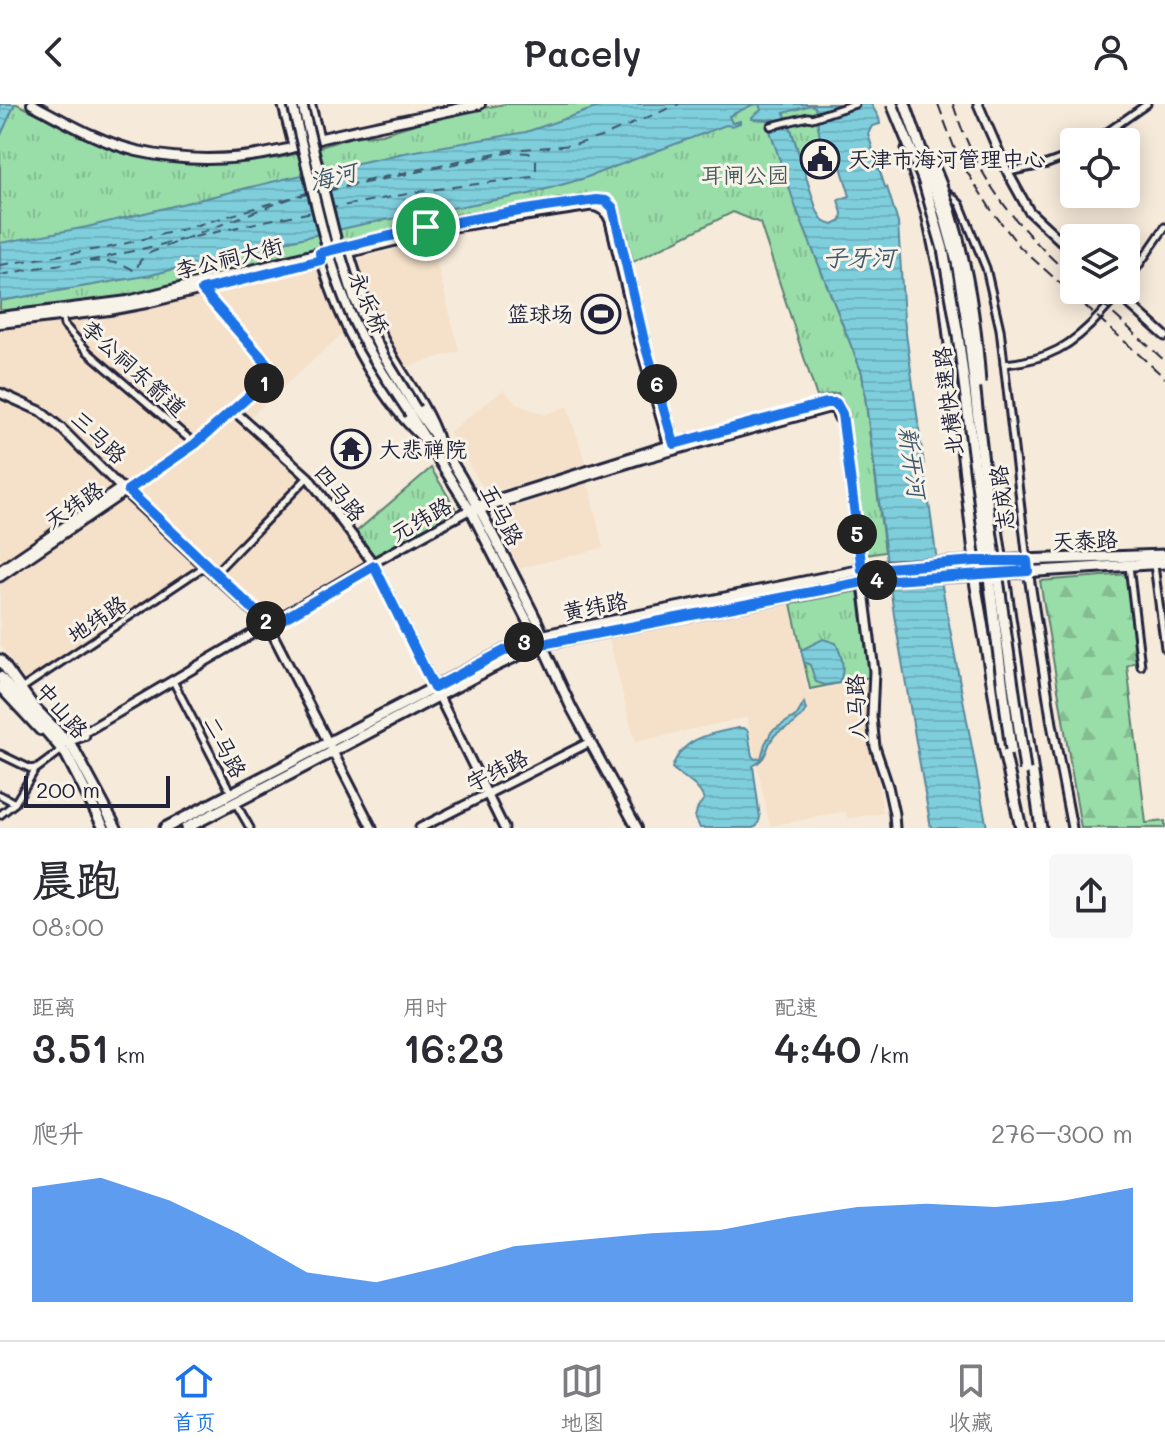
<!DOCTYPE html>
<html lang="zh">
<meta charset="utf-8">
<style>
:root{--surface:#fff;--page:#f7f7f7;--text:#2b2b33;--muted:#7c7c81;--line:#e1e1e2;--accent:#1a73e8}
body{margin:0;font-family:Mali,"LXGW WenKai TC",sans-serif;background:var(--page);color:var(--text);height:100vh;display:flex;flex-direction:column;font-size:30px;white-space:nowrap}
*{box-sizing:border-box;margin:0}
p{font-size:26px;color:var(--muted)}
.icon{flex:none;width:44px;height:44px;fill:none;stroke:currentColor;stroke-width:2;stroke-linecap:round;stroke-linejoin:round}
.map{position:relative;height:724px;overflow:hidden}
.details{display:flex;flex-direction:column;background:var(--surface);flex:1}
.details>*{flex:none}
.controls{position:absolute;left:1060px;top:24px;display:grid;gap:16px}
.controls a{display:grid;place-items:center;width:80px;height:80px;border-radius:8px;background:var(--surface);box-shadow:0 4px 20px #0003;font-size:40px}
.scale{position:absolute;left:24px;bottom:20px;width:146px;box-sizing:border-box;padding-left:8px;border:4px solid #22223b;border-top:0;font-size:22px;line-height:28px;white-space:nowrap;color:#22223b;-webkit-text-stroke:6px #f7f3e8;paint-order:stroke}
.pin{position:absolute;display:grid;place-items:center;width:68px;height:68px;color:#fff;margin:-34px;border:4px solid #fff;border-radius:50%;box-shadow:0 2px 8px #0007}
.km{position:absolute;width:40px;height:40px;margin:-20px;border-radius:50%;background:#222;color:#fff;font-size:22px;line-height:40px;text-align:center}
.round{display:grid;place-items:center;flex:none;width:84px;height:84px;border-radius:8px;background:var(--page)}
.summary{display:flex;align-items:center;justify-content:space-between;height:136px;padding:0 32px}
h1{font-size:44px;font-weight:600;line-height:60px}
.figures{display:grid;grid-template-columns:repeat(3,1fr);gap:12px;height:136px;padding:8px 32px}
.figures div{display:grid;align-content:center}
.figures b{font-size:40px;font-weight:600}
.figures small{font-size:22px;font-weight:400}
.figures p{font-size:22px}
.chart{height:224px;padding:16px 32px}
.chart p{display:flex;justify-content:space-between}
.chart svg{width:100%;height:144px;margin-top:8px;fill:var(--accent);opacity:.7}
header{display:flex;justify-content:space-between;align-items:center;height:104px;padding:0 32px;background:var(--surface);font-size:36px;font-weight:600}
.tab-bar{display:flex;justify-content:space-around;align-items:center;height:112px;border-top:2px solid var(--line);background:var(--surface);font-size:22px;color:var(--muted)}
.tab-bar a{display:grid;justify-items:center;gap:4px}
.tab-bar .current{color:var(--accent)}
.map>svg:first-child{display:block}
.built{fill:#f5e0c9}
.green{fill:#99dda9;stroke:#5e8072;stroke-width:2}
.forest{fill:url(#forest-firs);stroke:#5e8072;stroke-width:2}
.park{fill:url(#park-tufts);stroke:#5e8072;stroke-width:2}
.water{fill:url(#water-rules);stroke:#5a899c;stroke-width:2;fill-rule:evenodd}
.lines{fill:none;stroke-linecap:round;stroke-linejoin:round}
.ferry{stroke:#3e566b;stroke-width:2;stroke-dasharray:10 8;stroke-linecap:butt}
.pedestrian-casing{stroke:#22223b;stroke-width:10}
.minor-casing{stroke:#22223b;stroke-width:11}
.tertiary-casing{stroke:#22223b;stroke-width:13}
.secondary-casing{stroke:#22223b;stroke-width:14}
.primary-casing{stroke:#22223b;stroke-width:15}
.trunk-casing{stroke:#22223b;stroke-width:15}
.pedestrian{stroke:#f7f3e8;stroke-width:4}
.minor{stroke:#f7f3e8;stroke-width:5}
.tertiary{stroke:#f7f3e8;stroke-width:7}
.secondary{stroke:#f7f3e8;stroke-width:8}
.primary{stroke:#f7f3e8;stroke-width:9}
.trunk{stroke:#f7f3e8;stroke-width:9}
.rail{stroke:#22223b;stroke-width:2;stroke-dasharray:12 6;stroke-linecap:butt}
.secondary-bridge-casing{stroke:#22223b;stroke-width:14;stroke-linecap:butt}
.trunk-bridge-casing{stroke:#22223b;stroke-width:15;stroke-linecap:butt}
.secondary-bridge{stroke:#f7f3e8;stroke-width:8}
.trunk-bridge{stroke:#f7f3e8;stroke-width:9}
.route-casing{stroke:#fff;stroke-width:16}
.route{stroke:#1a73e8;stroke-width:10}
.labels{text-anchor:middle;stroke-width:6;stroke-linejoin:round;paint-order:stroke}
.poi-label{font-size:22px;fill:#22223b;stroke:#f7f3e8;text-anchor:start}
.park-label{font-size:22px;fill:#465a5c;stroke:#f7f3e8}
.street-label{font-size:22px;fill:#22223b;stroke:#f7f3e8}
.water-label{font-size:24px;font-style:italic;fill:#3e566b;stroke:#f7f3e8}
</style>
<header><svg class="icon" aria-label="back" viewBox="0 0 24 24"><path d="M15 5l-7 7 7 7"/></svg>Pacely<svg class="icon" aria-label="person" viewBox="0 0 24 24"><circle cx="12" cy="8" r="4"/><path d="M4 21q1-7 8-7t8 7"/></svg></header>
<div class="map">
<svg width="1165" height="724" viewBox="0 0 1165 724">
<defs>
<pattern id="forest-firs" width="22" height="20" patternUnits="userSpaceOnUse" patternTransform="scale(2)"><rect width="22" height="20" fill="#99dda9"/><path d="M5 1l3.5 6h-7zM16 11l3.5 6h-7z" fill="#84bd92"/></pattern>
<pattern id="park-tufts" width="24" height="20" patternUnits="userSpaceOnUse" patternTransform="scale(2)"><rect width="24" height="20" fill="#99dda9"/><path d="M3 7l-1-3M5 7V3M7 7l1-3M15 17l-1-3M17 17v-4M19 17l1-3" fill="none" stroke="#84bd92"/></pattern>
<pattern id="water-rules" width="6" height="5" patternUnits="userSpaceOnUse" patternTransform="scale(2)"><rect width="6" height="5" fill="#7fcedc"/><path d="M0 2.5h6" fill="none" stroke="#6db1be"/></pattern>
</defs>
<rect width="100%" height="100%" fill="#f6eada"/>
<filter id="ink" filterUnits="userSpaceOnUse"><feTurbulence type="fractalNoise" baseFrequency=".0125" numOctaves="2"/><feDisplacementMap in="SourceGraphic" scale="16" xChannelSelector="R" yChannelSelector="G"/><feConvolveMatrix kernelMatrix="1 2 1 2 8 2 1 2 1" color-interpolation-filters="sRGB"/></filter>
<g filter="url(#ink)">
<g class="built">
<polygon points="431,136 459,247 406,263 374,204 355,156"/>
<polygon points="318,161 344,228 247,316 304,372 368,457 274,507 268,506 124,379 69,322 37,298 6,287 0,278 0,226 70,218 145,203 214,188"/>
<polygon points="504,286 516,300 545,311 567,302 586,360 502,385 487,384 481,380 449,328"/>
<polygon points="0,292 36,307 60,327 199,461 25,577 0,540 0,480 10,472 0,455"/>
<polygon points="588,379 603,444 520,464 497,419 498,411 503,407"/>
<polygon points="789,500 808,588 870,576 868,595 870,630 883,709 848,714 845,707 770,722 747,613 635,638 609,535"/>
</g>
<polygon class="green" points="603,197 609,219 598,222 592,200"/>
<polygon class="forest" points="1128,470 1138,556 1127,562 1146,719 1165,717 1165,724 1081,724 1040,477"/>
<g class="park">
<path d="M 0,0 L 17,0 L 94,36 L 124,47 L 172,58 L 211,59 L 279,54 L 308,47 L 351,33 L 382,30 L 434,14 L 504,0 L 864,0 L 818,15 L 826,34 L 834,39 L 836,47 L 823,53 L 823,58 L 803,63 L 790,22 L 795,101 L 862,269 L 885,448 L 866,451 L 846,306 L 838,289 L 817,293 L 760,119 L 733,108 L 633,158 L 620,106 C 613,94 603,91 589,92 L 485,107 L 413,120 L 139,192 L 78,201 L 0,208 Z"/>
<polygon points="431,364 457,407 376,454 356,428"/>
<polygon points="858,487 870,573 810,585 791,500"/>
</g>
<g class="water">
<polygon points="0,0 15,0 0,33"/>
<polygon points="607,0 759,0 752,1 729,12 732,19 740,17 740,19 732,22 726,21 582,75 529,90 364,120 262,143 151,171 0,197 0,139 87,123 284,75 404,49 526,28"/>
<path d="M 759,0 L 871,0 L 879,14 L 880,20 L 872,22 L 868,30 L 885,83 L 887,83 L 898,119 L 904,215 L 936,450 L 987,724 L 931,724 L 894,511 L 862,269 L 795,101 L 770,27 L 777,25 L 774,15 L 767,16 L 752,15 L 752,13 L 761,6 ZM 811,1 L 815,3 L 820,34 L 826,35 L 834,40 L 850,92 L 838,96 L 842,109 L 841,117 L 833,121 L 824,118 L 817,107 L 789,19 L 784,9 Z"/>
<path d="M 823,535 L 836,539 C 842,552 846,565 839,579 L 825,581 L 816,578 L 810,561 L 804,558 L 801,546 Z"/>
<path d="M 804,599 L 806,606 C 802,612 798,617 792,621 C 786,625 780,626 775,631 C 764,643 771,652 753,662 L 760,714 L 757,722 L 753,724 L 700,724 L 695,713 L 698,703 L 704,695 C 697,679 684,675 672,664 C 682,633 710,630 738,624 L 744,624 L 748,627 L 752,652 L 755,655 L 761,654 L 765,640 L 772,627 L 797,611 Z"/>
</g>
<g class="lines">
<g class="ferry">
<polyline points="328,85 510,46 574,41 604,32 679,0"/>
<polyline points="327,87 511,48 529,49 536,56 536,69 532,73 429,86 331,104"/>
<polyline points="89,157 264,117 313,108"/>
<polyline points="0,161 111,143 184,125 310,88"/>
<path d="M 0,171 C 30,166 113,145 135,168 L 140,157 L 147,150 L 251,109 L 294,93 L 309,90"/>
</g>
<g class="pedestrian-casing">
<polyline id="pedestrian" points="128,386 195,340 275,269 202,186"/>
</g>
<g class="minor-casing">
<g id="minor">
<polyline points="771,22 808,13 812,14 855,0"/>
<polyline points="1093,38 1147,0"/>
<polyline points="1008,69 1013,67 1047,60 1074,50"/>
<polyline points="944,85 960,100 986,164 1000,225 1027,456"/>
<polyline points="1126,180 1165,123"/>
<polyline points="62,211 64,221 88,248 195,340"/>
<path d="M 1004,260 C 1048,256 1072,242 1101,210 C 1108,202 1116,195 1122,186"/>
<polyline points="1154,461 1165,544"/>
<polyline points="1129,462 1141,562"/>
<polyline points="214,470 308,373"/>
<polyline points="173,577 231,689"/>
<polyline points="19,584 24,583 208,460"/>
<polyline points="0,650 31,665 35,664"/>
<polyline points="0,691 15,699"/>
<polyline points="235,698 250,724"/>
<polyline points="0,711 15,699 35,666 62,646"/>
</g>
</g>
<g class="tertiary-casing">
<g id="tertiary">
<polyline points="978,0 1008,69 1029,107 1074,149"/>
<polyline points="347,142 448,118 576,98 601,96 606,97 613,104 644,237 675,343"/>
<path d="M 348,149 L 447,124 L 591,102 C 601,103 607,108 610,117 L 637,230 L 670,346"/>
<polyline points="1114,186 1165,232"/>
<polyline points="0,289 40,307 61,324 125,388 268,521 372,724"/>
<polyline points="234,307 308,373 373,459 504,724"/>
<polyline points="476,407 642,355 828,304 835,305 839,314"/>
<polyline points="0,466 122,383"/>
<polyline points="1028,466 1052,620 1072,724"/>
<polyline points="0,473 126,387"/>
<polyline points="80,631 373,459 478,401 669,341 833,298 839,302 842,310 874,567 872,613 875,643 888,682 894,710 895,724"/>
<polyline points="420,724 590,638"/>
</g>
</g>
<g class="secondary-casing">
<g id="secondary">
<path d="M 32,0 C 66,18 99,38 137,47 C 185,58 236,57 283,46 C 295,44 306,38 318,35 C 371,22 426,12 480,0"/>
<polyline points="283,0 294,43"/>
<polyline points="310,0 319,35"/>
<path d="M 321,154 C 339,215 374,288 421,332"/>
<path d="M 0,213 L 128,197 L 347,142 C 358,184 373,220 395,257 C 410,282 427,305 437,333"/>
<polyline points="0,219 109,206 146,199 347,149"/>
<path d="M 416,305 C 465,371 500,444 537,517 L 543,531 L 542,540 L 571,603 L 637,724"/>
<polyline points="410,310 472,409 537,536"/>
<polyline points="0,583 40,626"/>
</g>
</g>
<g class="primary-casing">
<g id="primary">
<polyline points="994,457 1165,451"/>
<polyline points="0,556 33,602 73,644 116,724"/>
<polyline points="0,573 66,650 104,724"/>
<polyline points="64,638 84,631"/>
<polyline points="165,724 506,546 535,533 857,467 883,463 980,457"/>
<polyline points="186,724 298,666 489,565 542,540 863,478 1165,459"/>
</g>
</g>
<g class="trunk-casing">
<g id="trunk">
<polyline points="907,45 927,110 944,189 975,457"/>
<polyline points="997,425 1041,724"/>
<polyline points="974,471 1003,643 1021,724"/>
</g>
</g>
<use href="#pedestrian" class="pedestrian"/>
<use href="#minor" class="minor"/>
<use href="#tertiary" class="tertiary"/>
<use href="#secondary" class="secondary"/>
<use href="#primary" class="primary"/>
<use href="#trunk" class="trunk"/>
<g class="rail">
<polyline points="938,0 954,43 967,68 992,107 1020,143 1165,274"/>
<path d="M 953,0 C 978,77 1015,121 1074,175"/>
<polyline points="1087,186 1165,257"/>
</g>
<g class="secondary-bridge-casing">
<g id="secondary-bridge">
<path d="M 292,0 C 310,69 322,143 350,209 C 365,244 389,278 410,310"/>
<polyline points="302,0 336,136 354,194 383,251 416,305"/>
</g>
</g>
<g class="trunk-bridge-casing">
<g id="trunk-bridge">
<polyline points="892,0 923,75 943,145 958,231 1011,646"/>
<polyline points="905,0 944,111 957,158 968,224 988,404 1025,666"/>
<path d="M 931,56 C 962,126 975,203 980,279"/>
</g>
</g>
<use href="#secondary-bridge" class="secondary-bridge"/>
<use href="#trunk-bridge" class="trunk-bridge"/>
</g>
</g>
<g class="lines" filter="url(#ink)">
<g class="route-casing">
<path id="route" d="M 596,96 L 606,97 L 613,104 L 644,237 L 674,340 L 826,299 L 836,299 L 842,310 L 862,466 L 975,457 L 1027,457 L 1028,467 L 863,478 L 542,540 L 535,533 L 506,546 L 434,584 L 374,462 L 271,522 L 128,386 L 195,340 L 275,269 L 202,186 L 321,156 L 320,149 C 411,125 502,108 596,96 Z"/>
</g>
<use href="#route" class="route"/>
</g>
<defs>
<g id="civic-ring" transform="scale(2)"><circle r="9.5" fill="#f7f3e8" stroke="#22223b" stroke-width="1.5"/><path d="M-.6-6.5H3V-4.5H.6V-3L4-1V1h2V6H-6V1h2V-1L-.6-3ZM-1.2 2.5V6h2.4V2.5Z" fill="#22223b"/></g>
<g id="stadium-ring" transform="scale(2)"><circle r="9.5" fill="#f7f3e8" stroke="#22223b" stroke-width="1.5"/><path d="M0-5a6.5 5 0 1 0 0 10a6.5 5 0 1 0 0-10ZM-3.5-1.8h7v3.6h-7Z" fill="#22223b"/></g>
<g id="temple-ring" transform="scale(2)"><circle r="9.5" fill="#f7f3e8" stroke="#22223b" stroke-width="1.5"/><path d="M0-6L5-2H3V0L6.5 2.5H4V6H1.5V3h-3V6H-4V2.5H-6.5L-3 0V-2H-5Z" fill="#22223b"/></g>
</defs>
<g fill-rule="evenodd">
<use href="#civic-ring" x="820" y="55"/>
<use href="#stadium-ring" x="601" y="210"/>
<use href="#temple-ring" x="351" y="345"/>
</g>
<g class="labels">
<g class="poi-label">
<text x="848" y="63">天津市海河管理中心</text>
<text x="573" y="218" text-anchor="end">篮球场</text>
<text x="379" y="353">大悲禅院</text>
</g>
<g class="park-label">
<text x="745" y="79">耳闸公园</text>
</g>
<g class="street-label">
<text transform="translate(229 154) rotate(-14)" y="8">李公祠大街</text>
<text transform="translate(369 199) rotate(66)" y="8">永乐桥</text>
<text transform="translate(134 264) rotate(42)" y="8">李公祠东箭道</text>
<text transform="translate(948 297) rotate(-97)" y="8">北横快速路</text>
<text transform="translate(99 333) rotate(43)" y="8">三马路</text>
<text transform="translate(340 389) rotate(51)" y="8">四马路</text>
<text transform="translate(1002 394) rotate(-97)" y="8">志成路</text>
<text transform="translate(74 401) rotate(-34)" y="8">天纬路</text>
<text transform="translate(502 411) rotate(62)" y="8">五马路</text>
<text transform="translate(421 415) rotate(-29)" y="8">元纬路</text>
<text transform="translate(1085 436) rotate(-2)" y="8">天泰路</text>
<text transform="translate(595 502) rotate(-11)" y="8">黄纬路</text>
<text transform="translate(97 515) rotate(-34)" y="8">地纬路</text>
<text transform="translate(856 603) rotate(-92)" y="8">八马路</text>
<text transform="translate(62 606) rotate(49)" y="8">中山路</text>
<text transform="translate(225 643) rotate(62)" y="8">二马路</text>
<text transform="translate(497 666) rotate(-27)" y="8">宇纬路</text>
</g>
<g class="water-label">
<text transform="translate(333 73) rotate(-13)" y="8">海河</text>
<text x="859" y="162">子牙河</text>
<text transform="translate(912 358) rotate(82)" y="8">新开河</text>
</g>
</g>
</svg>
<div class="controls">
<a><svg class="icon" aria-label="locate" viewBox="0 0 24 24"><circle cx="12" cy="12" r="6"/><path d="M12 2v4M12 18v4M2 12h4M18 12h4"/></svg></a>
<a><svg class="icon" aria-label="layers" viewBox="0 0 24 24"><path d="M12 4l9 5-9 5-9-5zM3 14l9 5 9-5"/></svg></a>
</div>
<div class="scale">200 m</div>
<div class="pin" style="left:426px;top:123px;background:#1e9e55"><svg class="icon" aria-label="arrive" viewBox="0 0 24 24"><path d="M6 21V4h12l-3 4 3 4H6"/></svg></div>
<b class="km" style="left:264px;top:279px">1</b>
<b class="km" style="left:266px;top:517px">2</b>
<b class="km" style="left:524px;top:538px">3</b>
<b class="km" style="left:877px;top:476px">4</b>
<b class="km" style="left:857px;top:430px">5</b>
<b class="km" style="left:657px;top:280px">6</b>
</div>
<section class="details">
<div class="summary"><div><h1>晨跑</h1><p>08:00</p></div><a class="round"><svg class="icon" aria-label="share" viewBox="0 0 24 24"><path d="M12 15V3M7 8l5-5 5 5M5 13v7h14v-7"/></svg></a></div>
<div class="figures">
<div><p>距离</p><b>3.51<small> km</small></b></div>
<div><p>用时</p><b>16:23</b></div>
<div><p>配速</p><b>4:40<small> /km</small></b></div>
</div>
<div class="chart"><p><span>爬升</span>276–300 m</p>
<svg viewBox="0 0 160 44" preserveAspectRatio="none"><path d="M0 44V9L10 6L20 13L30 23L40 35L50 38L60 33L70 27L80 25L90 23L100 22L110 18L120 15L130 14L140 15L150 13L160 9V44z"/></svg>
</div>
</section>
<nav class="tab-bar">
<a class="current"><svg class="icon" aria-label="home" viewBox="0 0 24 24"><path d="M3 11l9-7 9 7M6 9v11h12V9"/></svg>首页</a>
<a><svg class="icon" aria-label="map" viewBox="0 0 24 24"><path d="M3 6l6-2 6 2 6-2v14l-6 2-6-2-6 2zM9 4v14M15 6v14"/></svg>地图</a>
<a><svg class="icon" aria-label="saved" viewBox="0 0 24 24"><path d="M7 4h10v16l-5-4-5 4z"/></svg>收藏</a>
</nav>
